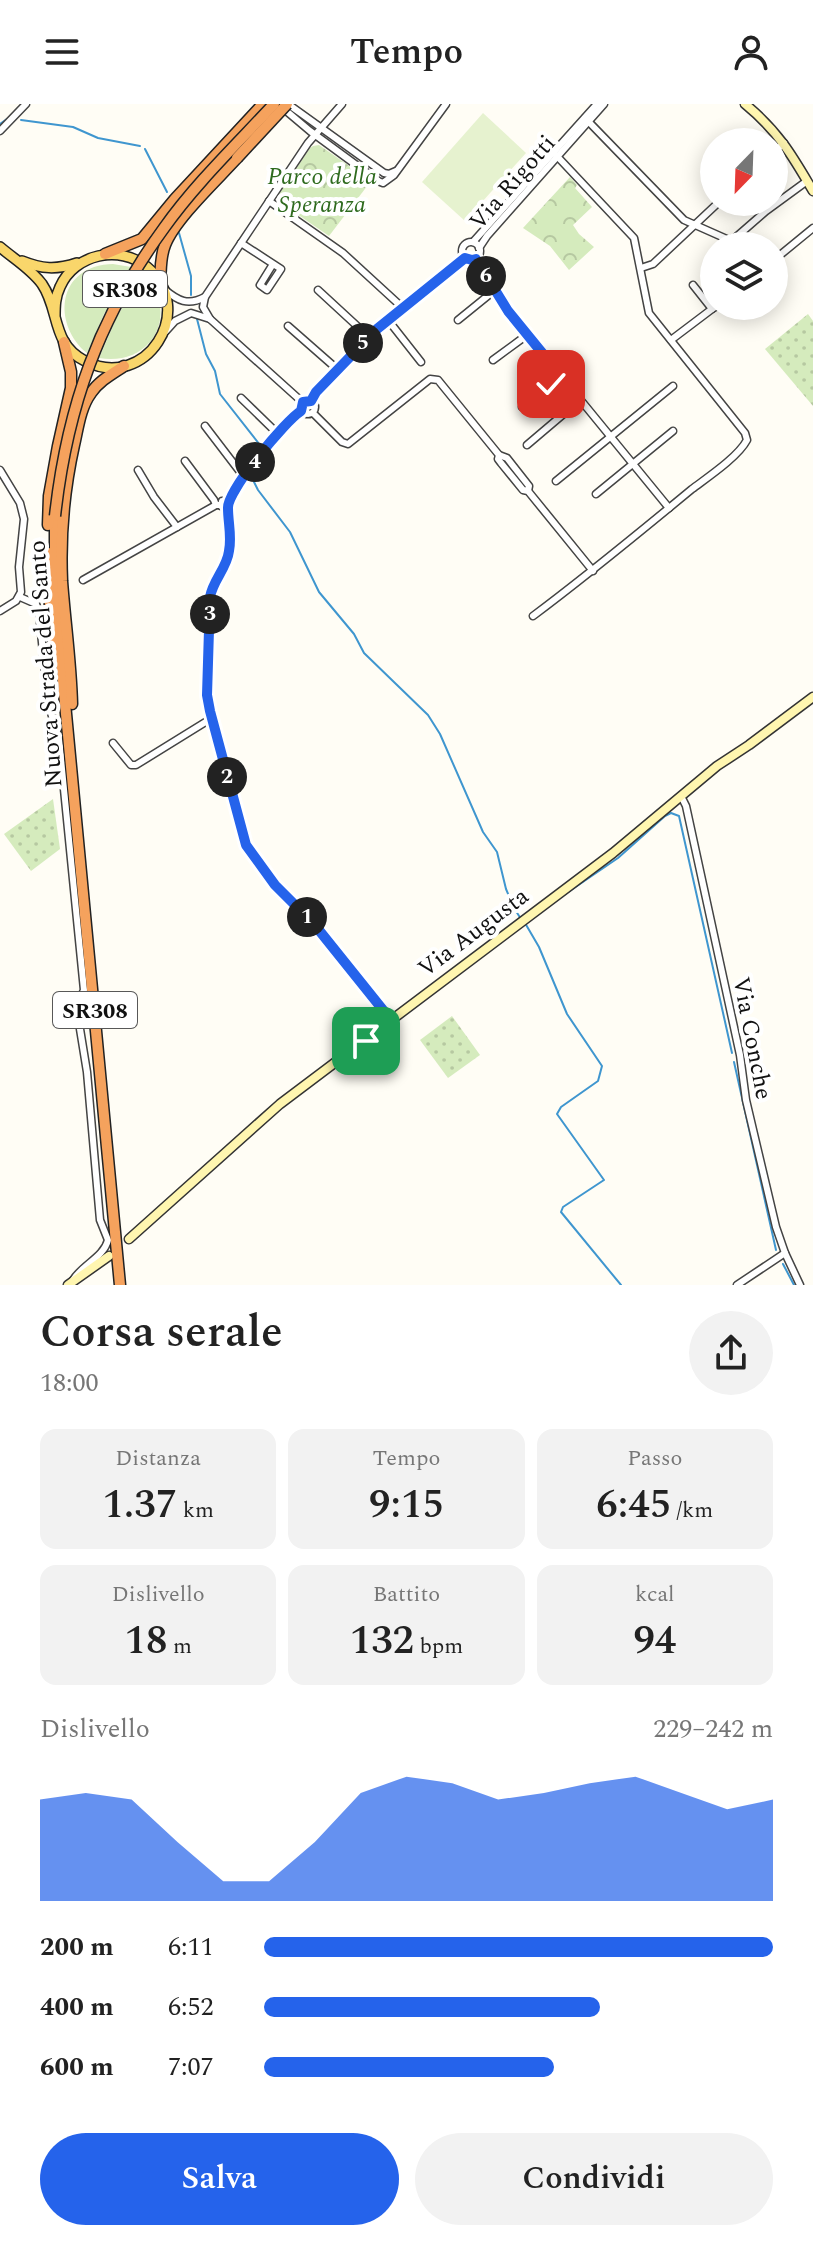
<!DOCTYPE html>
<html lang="it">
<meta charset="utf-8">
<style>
:root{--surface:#fff;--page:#f2f2f2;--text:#222;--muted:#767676;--accent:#2563eb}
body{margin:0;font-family:Spectral,serif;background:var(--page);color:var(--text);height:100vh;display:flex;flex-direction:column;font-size:30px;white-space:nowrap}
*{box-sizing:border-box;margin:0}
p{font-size:26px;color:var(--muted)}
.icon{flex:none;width:44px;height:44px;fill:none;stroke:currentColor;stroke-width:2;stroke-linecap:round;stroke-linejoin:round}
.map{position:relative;height:1181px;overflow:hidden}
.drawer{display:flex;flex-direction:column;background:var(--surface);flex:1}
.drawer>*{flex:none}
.needle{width:52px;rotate:203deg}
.buttons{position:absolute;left:700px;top:24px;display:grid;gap:16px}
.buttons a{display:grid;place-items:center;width:88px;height:88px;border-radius:50%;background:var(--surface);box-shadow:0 4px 20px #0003;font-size:40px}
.pin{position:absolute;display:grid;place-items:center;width:68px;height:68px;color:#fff;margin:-34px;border-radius:16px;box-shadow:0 4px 12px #0006}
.km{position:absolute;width:40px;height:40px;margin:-20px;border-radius:50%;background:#222;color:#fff;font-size:22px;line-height:40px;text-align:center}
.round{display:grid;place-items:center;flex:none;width:84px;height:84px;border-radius:42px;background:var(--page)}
.overview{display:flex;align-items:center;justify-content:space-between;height:136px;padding:0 40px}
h1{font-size:44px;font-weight:600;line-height:60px}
.figures{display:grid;grid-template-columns:repeat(3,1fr);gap:12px;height:136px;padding:8px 40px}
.figures div{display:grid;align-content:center;border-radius:16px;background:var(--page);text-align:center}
.figures b{font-size:40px;font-weight:600}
.figures small{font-size:22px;font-weight:400}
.figures p{font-size:22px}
.chart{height:224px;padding:16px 40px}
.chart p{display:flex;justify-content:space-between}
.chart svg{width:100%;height:144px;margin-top:8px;fill:var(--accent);opacity:.7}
.button{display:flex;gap:16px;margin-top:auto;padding:16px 40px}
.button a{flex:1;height:92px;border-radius:48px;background:var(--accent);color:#fff;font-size:32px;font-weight:600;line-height:92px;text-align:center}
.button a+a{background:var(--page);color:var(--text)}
ul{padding:0 40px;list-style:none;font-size:26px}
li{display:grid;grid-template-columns:128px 96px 1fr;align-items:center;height:60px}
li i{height:20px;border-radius:10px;background:var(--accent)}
header{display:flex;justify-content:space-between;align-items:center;height:104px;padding:0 40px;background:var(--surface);font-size:36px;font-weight:600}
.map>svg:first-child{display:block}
.grass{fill:#d5ebbd}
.park{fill:url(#park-crowns)}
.garden{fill:url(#garden-dots)}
.pitch{fill:#e6f2cf}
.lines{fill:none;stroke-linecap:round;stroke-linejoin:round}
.stream{stroke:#3f96cf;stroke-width:2}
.street-casing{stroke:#444;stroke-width:9}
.secondary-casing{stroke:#333;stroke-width:11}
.primary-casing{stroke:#222;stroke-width:12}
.highway-casing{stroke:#222;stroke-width:13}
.street{stroke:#fff;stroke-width:6}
.secondary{stroke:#fff6b0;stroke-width:8}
.primary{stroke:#f9d66b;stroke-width:9}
.highway{stroke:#f5a25d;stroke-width:10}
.highway-bridge-casing{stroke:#222;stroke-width:13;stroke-linecap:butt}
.highway-bridge{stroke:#f5a25d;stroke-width:10}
.route-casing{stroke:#fff;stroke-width:16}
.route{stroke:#2563eb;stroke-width:10}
.labels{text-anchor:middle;stroke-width:8;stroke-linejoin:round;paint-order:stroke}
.shield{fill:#fff;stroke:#585858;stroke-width:2}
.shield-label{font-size:22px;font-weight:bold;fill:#111}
.park-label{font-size:24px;font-style:italic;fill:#2f6b1f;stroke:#fff}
.street-label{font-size:24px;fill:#111;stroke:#fff}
</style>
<header><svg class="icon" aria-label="menu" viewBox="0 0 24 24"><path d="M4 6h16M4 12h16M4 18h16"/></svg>Tempo<svg class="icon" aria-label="person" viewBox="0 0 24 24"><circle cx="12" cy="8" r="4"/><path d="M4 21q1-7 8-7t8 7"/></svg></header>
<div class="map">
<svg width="813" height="1181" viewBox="0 0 813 1181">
<defs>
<pattern id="park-crowns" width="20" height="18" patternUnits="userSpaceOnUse" patternTransform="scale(2)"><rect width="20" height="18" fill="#d5ebbd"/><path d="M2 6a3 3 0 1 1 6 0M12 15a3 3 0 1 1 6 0" fill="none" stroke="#b6c8a1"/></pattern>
<pattern id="garden-dots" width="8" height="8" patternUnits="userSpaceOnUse" patternTransform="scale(2)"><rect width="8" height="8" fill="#d5ebbd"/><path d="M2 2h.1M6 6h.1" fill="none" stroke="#b6c8a1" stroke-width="1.8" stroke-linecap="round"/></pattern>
</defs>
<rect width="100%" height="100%" fill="#fffdf5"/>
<g class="grass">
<path d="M 113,160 L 131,163 L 104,210 L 87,249 C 58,226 54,177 94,163 C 100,161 107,160 113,160 Z"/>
<path d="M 141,170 C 149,177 156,185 159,196 C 168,234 136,261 99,254 L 116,215 Z"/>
</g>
<g class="park">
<polygon points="319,41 371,77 329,132 281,99 278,95 279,90 310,44 313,42"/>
<polygon points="570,73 577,81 575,84 592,103 573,121 579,130 594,143 569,166 550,142 523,124"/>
</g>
<g class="garden">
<polygon points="808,210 813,217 813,302 765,245"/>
<polygon points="53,695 60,745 31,767 4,730"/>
<polygon points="452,912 480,951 448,974 420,936"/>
</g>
<polygon class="pitch" points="483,9 526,49 465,117 422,78"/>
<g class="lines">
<g class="stream">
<polyline points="21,16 73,23 98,34 140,42"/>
<polyline points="0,20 7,15"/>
<polyline points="145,45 167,88"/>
<polyline points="179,129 191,172 191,191"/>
<polyline points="197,215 206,250 215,267 220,290 260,341"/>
<polyline points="267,351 252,374 258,386 290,428 319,488 354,530 364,549 428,611 440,630 483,728 497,748 506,785 514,804 521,815"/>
<polyline points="555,797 618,754 665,712 671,709 679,712 732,949"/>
<polyline points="525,819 539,843 567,910 602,962 598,977 561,1003 557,1010 604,1076 563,1103 561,1108 621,1181"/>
<polyline points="734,958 776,1146"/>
<polyline points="783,1160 794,1181"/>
</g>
<g class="street-casing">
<g id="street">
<polyline points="278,0 310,27 378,77 383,79 394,71 446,0"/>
<polyline points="288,0 384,69 389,70 396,67"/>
<polyline points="585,14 684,116 729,136"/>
<polyline points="0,27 26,0"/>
<polyline points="774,48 784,39"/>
<polyline points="269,97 343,149 403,204"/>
<polyline points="729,136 735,134 766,107 807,77"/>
<circle cx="471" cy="147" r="9"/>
<polyline points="473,138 597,0"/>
<polyline points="241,139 281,165 267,186 260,181 273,160"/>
<polyline points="479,144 487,132 604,0"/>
<polyline points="711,154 714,152"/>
<polyline points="476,155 520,222 669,404"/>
<polyline points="774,156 813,124"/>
<polyline points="641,164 653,160 719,98"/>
<polyline points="693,181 712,205 717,202"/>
<path d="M 164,185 C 178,197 188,202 205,193"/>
<polyline points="318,186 369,233"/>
<polyline points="210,215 203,203 205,193 308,39 342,0"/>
<polyline points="388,216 421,258"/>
<polyline points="458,216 495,186"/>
<polyline points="288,222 337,265"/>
<polyline points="166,227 175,217 191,209 210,215 299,295 301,300"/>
<polyline points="671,236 712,205"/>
<polyline points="493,256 527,231"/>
<polyline points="241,294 278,330"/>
<circle cx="308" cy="303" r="7"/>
<polyline points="311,297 316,288 377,225 465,154"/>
<polyline points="522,303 561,272"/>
<polyline points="313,309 342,338 348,340 430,275 438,276 499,351 498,355 501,359 523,386 528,387 593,467"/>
<polyline points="205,322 244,373"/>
<polyline points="527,341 580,296"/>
<polyline points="499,351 507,354 529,382 528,387"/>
<polyline points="185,357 214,396 216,401"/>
<polyline points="0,366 20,399 24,415 19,463 21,488 16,497 0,507"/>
<polyline points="138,366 154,393 177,423"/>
<polyline points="556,377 673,282"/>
<polyline points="596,390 673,327"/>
<path d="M 228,397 L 222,397 L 221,402 L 225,404 L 228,402 C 230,383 284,318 301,307"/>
<path d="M 227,403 C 231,419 234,441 227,456 C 221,469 213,478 210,493 L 207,591 L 246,741 L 275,781 L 314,820 L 391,916"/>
<polyline points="83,476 216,401 221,401"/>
<path d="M 20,493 L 36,500 L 39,508 L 48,599 L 59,635 L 84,886 L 79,897 L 80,925 L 87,968 L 100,1116 L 108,1136 C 104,1153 82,1161 73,1176"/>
<path d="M 533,512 C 588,471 640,428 692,385 C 708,373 738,353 747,336 L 745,329 L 649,209 L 634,134 L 554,49"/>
<polyline points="113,639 131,661 136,661 212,614"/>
<polyline points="681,692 686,702 740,951 746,996 776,1123 785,1149 800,1181"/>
<polyline points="737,1181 785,1149"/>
</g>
</g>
<g class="secondary-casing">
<g id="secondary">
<path d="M 745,0 C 778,27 792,51 813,87"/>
<polyline points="129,1135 280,1000 613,749 717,662 749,641 813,593"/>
<polyline points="68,1181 109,1152"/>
</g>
</g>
<g class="primary-casing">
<g id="primary">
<path d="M 0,143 C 14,155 31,165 42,180 C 60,206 51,240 85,257 C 146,288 198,206 147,163 C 120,140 74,150 60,183 C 55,193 55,203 55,213"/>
<path d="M 22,157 C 42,165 56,166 77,159"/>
</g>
</g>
<g class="highway-casing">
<g id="highway">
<polyline points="105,150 142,135 175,95 263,0"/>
<path d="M 160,178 C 161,166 160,153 165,141 C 175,115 217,76 237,54"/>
<polyline points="55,412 55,475 63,578 120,1181"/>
<polyline points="48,421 49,392 58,342 71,284 71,268 64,238"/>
<polyline points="48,449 48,480 55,556"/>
<path d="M 72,600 C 71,559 65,518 62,477 C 60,432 64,386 74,341 C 78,324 80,304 91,289 C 99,277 112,270 124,262"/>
</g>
</g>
<use href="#street" class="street"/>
<use href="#secondary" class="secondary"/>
<use href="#primary" class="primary"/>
<use href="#highway" class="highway"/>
<g class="highway-bridge-casing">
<g id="highway-bridge">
<polyline points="237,54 287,0"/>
<path d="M 55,412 C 67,303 99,213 164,124 C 196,79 237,40 274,0"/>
</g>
</g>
<use href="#highway-bridge" class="highway-bridge"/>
</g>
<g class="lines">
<g class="route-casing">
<path id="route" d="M 366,937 L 391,916 L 314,820 L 275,781 L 246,741 L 210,607 L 207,591 L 210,493 C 213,476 227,464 229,447 C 232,432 228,419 228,404 C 227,387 285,317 301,307 L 303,298 L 311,297 L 316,288 L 377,225 L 465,154 L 472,156 L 476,155 L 508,207 L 561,272 L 551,280"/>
</g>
<use href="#route" class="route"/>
</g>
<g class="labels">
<g class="shield">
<rect x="83" y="167" width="84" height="36" rx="6"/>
<rect x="53" y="888" width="84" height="36" rx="6"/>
</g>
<g class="shield-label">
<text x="125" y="193">SR308</text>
<text x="95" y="914">SR308</text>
</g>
<g class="park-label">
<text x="322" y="80">Parco della<tspan x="322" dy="28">Speranza</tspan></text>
</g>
<g class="street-label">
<text transform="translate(512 78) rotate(-49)" y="8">Via Rigotti</text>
<text transform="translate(45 560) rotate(-94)" y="8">Nuova Strada del Santo</text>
<text transform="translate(473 828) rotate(-37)" y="8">Via Augusta</text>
<text transform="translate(753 934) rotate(79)" y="8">Via Conche</text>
</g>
</g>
</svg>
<div class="buttons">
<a><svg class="needle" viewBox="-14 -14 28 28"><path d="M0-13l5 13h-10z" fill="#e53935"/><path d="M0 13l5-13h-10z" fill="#767676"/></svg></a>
<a><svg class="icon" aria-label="layers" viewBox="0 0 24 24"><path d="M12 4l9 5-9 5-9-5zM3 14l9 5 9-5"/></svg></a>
</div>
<div class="pin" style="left:366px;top:937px;background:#1e9e55"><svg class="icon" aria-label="arrive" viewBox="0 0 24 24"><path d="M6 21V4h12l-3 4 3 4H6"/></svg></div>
<div class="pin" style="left:551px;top:280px;background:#d93025"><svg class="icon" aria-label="check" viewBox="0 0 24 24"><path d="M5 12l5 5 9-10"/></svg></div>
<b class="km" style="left:307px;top:813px">1</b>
<b class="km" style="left:227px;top:673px">2</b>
<b class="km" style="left:210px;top:510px">3</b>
<b class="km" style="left:255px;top:358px">4</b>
<b class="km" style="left:363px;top:239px">5</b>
<b class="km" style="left:486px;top:172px">6</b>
</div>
<section class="drawer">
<div class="overview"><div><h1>Corsa serale</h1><p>18:00</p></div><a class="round"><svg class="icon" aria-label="share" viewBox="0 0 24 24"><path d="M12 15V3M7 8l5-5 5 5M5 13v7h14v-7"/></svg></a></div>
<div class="figures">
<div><p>Distanza</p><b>1.37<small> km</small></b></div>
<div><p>Tempo</p><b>9:15</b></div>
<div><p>Passo</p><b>6:45<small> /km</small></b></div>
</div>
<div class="figures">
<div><p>Dislivello</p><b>18<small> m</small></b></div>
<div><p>Battito</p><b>132<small> bpm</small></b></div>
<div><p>kcal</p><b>94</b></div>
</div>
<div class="chart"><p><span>Dislivello</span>229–242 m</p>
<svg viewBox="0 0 160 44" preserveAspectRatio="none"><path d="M0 44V13L10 11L20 13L30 26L40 38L50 38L60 26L70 11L80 6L90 8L100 13L110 11L120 8L130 6L140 11L150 16L160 13V44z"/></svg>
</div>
<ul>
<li><b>200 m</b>6:11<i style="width:100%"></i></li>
<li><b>400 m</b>6:52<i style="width:66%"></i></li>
<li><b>600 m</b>7:07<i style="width:57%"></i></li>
</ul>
<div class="button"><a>Salva</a><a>Condividi</a></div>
</section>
